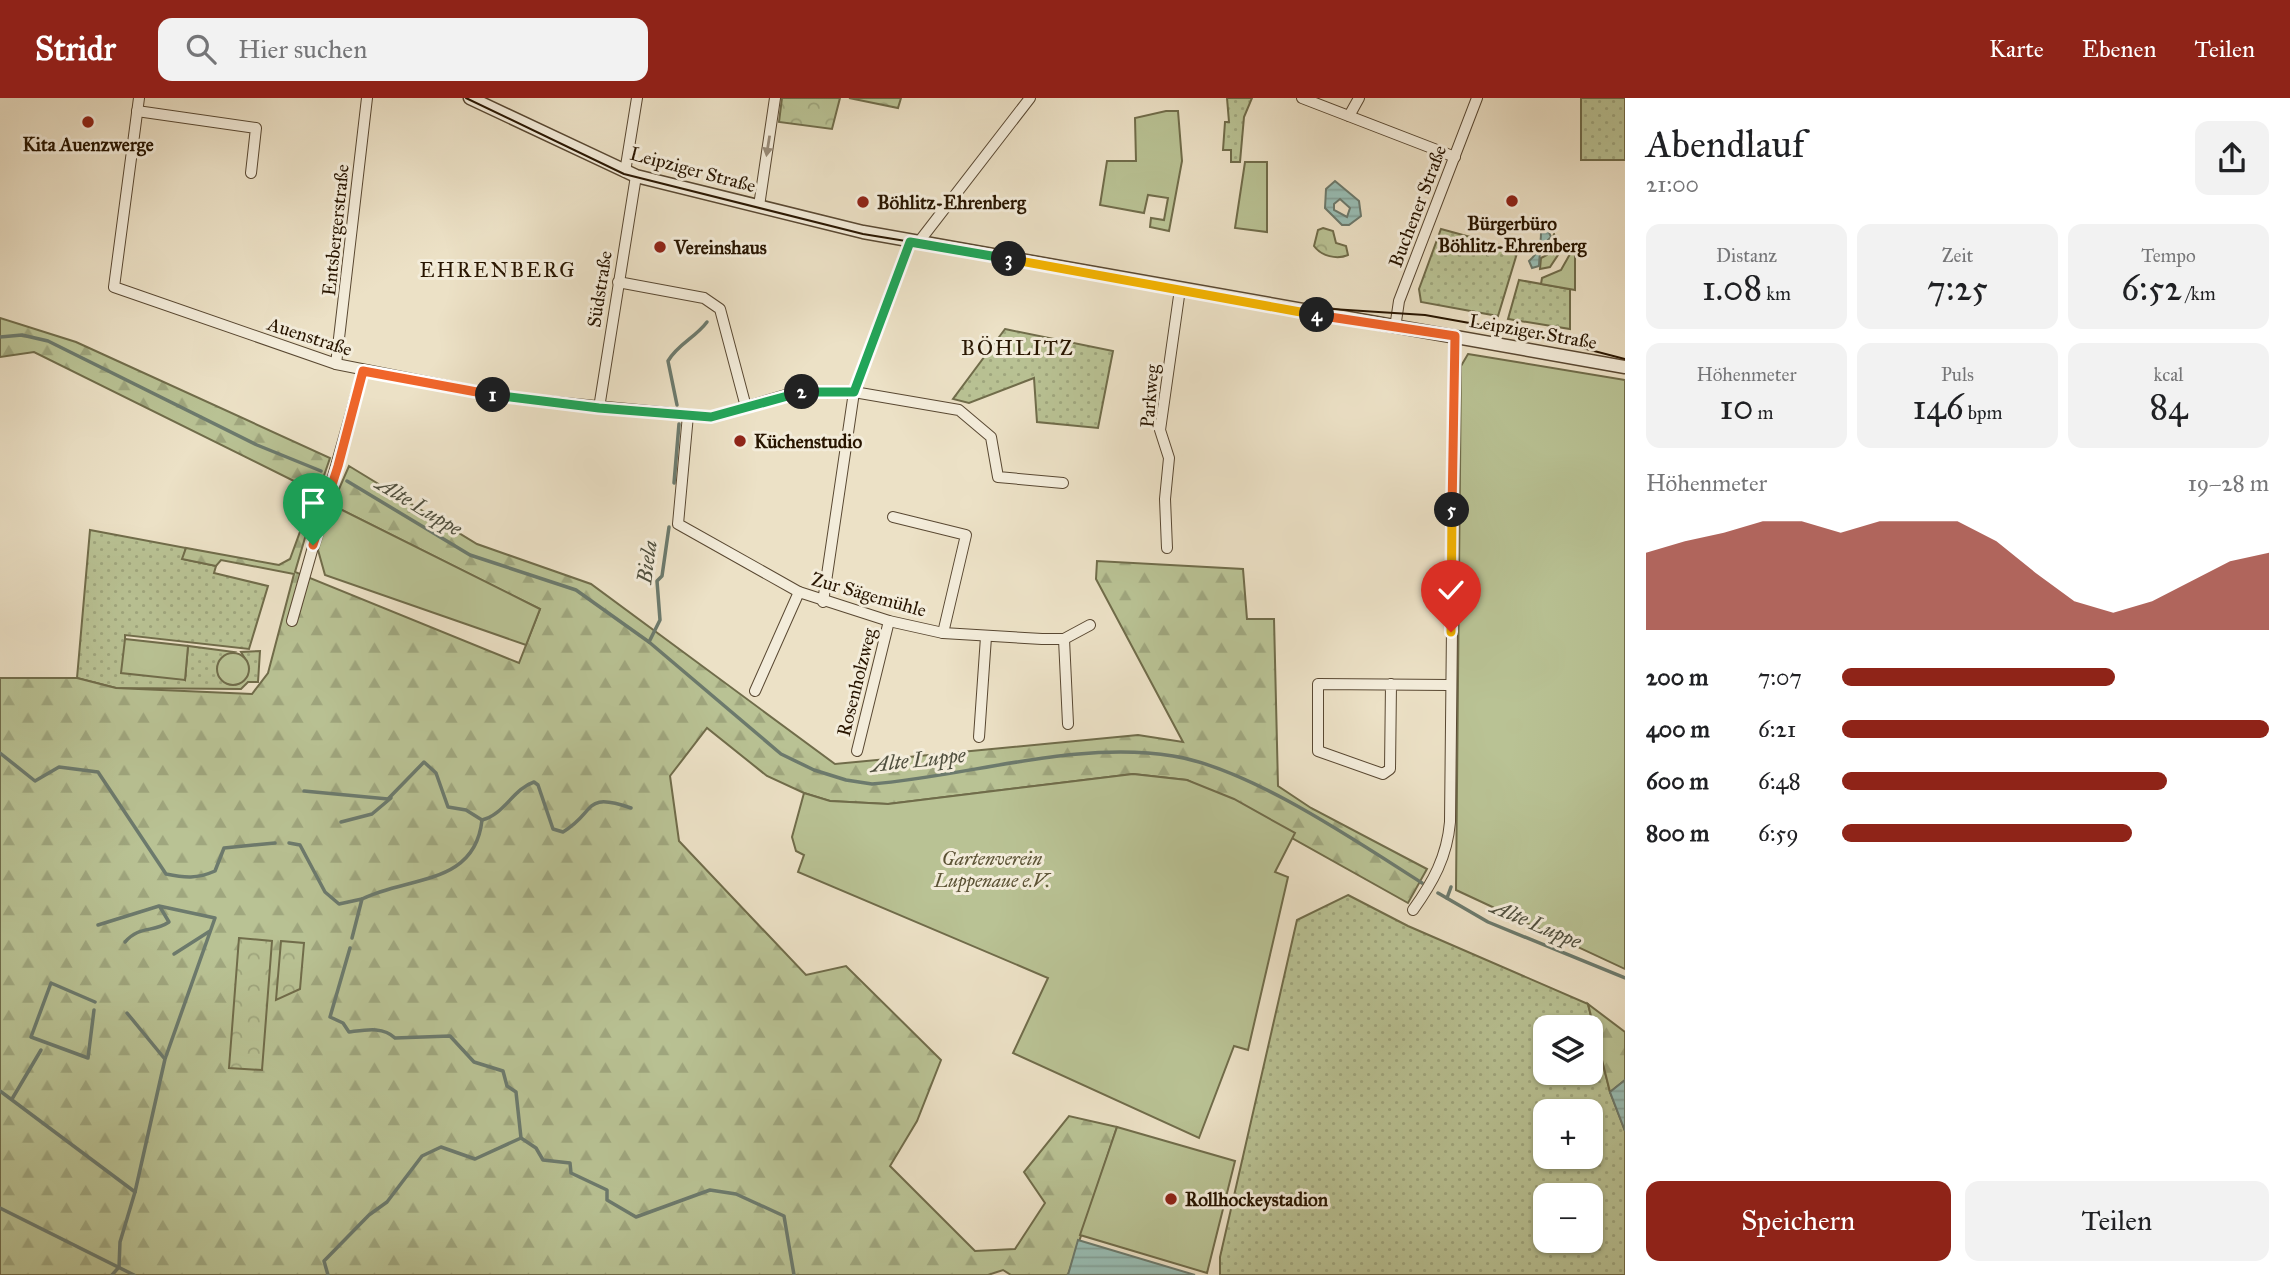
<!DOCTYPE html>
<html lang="de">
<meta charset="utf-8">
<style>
:root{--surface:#fff;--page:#f2f2f2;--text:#202124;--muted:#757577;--accent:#8f2418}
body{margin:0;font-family:"IM FELL Great Primer",serif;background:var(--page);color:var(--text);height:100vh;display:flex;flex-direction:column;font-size:26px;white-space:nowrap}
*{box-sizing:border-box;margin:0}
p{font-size:23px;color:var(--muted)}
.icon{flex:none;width:38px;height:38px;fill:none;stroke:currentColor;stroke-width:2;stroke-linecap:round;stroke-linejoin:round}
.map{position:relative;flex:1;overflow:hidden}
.details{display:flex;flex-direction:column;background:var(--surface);width:665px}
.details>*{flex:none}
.fabs{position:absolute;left:1533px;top:917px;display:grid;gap:14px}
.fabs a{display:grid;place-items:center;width:70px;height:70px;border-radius:14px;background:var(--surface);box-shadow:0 2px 5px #0004;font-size:35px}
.pin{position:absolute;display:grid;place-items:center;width:60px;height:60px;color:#fff;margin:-72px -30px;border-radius:50% 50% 50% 0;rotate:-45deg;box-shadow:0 0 7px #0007}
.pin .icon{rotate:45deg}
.km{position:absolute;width:35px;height:35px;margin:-18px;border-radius:50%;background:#222;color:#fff;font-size:19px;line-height:35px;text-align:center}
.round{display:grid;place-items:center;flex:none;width:74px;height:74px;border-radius:14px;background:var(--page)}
.summary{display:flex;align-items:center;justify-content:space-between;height:119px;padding:0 21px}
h1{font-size:38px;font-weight:600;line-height:52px}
.figures{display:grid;grid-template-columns:repeat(3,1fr);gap:10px;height:119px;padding:7px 21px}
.figures div{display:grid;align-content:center;border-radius:14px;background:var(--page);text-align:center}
.figures b{font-size:35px;font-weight:600}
.figures small{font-size:19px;font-weight:400}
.figures p{font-size:19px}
.chart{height:196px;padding:14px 21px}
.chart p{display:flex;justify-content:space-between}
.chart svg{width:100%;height:126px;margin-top:7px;fill:var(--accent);opacity:.7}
.primary-button{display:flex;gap:14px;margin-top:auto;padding:14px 21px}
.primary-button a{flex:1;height:80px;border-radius:14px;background:var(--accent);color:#fff;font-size:28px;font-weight:600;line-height:80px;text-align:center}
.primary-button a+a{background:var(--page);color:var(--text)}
ul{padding:0 21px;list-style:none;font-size:23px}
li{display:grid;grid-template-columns:112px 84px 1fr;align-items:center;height:52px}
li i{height:18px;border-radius:9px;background:var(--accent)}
header{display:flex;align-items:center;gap:42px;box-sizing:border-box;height:98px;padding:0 35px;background:var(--accent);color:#fff}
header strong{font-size:33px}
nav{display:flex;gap:38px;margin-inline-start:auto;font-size:24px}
.search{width:490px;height:63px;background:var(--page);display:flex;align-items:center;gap:18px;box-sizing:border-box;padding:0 24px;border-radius:14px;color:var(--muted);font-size:26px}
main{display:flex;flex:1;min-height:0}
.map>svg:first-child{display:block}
.grass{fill:url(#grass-dots);stroke:#706c4a;stroke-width:2;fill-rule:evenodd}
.forest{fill:url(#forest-firs);stroke:#706c4a;stroke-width:2}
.park{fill:url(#park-crowns);stroke:#706c4a;stroke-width:2}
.garden{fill:#b9c294;stroke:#706c4a;stroke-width:2}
.water{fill:url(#water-rules);stroke:#6c7a6d;stroke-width:2;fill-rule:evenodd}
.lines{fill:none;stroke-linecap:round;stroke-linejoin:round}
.stream{stroke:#6c7a6d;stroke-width:3.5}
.minor-casing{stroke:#594832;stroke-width:12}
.tertiary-casing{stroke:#594832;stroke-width:15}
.minor{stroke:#f3ecda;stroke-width:10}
.tertiary{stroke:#f3ecda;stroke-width:12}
.tram{stroke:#281500;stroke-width:2}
.oneway{fill:#988b78}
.split-1-casing{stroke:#fff;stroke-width:14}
.split-2-casing{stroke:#fff;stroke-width:14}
.split-3-casing{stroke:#fff;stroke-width:14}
.split-4-casing{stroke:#fff;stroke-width:14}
.split-5-casing{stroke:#fff;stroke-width:14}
.split-6-casing{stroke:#fff;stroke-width:14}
.split-1{stroke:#f0652b;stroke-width:9}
.split-2{stroke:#22a559;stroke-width:9}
.split-3{stroke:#22a559;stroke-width:9}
.split-4{stroke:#f5b400;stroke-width:9}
.split-5{stroke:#f0652b;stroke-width:9}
.split-6{stroke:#f5b400;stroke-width:9}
.poi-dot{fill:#8f2418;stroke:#f3ecda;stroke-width:2.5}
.labels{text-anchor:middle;stroke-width:6;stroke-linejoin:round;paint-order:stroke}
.poi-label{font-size:19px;font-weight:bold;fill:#281500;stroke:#f3ecda;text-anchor:start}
.street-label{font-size:19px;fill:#281500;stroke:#f3ecda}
.park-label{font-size:19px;font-style:italic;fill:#5b5234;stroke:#f3ecda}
.neighbourhood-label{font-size:21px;letter-spacing:2px;fill:#281500;stroke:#f3ecda}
.water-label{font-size:21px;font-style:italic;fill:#50503f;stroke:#f3ecda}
</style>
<header>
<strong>Stridr</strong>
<div class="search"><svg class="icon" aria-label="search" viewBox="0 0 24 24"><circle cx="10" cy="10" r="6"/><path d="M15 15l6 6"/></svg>Hier suchen</div>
<nav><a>Karte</a><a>Ebenen</a><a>Teilen</a></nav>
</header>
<main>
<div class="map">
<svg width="1625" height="1177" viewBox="0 0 1625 1177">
<defs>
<pattern id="grass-dots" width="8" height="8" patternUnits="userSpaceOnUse" patternTransform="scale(1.75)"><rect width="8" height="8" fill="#b9c294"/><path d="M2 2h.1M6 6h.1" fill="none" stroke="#9fa67e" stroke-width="1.8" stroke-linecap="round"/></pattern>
<pattern id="forest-firs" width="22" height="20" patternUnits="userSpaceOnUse" patternTransform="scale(1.75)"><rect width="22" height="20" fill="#b9c294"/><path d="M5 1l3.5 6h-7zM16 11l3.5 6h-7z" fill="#9fa67e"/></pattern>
<pattern id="park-crowns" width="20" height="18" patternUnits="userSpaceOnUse" patternTransform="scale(1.75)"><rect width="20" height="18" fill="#b9c294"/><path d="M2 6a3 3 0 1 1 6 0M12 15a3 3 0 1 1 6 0" fill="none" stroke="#9fa67e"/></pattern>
<pattern id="water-rules" width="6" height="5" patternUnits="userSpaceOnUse" patternTransform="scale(1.75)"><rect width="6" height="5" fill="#99beb5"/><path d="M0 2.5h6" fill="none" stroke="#84a29a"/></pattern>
</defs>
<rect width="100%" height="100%" fill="#ece1c6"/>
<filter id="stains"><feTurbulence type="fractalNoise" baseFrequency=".00286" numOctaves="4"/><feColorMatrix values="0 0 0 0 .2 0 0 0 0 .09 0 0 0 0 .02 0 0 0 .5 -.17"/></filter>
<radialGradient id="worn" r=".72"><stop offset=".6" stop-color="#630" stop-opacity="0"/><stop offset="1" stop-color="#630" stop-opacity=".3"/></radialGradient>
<g class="grass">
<polygon points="1227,0 1252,0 1244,19 1240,64 1231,64 1231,52 1223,52 1225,24 1229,24"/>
<rect x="1581" y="0" width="44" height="62"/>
<polygon points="1441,131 1518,152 1498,218 1421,204 1419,191"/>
<polygon points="1519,182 1570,191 1570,231 1508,221"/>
<polygon points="1005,231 1113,253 1098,330 1037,324 1034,280 969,305 953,301"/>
<polygon points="90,432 186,450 183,461 216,468 214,475 268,488 249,551 125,537 125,541 185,582 188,548 234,554 230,556 236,586 244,582 247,564 241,554 260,553 258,584 248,584 241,591 116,590 77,580"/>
<path d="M 1348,797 L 1408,828 L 1588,906 L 1610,994 L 1625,1033 L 1625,1177 L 1220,1177 L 1220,1159 L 1297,822 ZM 1545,929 L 1591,929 L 1591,975 L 1545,975 ZM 1545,1013 L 1591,1013 L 1591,1059 L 1545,1059 ZM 1545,1097 L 1591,1097 L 1591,1143 L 1545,1143 Z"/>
</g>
<g class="forest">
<polygon points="0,220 76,244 330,360 318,395 34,254 0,259"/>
<polygon points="349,368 477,446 591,486 835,666 1138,637 1183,644 1096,481 1097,463 1243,471 1247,521 1274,521 1278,688 1311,710 1427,771 1408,805 1292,740 1294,735 1187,682 1133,676 888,706 830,703 804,695 767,678 707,630 670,678 679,743 806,877 846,868 941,962 917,1023 890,1068 975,1153 1015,1151 1045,1105 1024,1074 1069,1018 1117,1029 1068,1177 1011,1177 1003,1172 988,1177 0,1177 0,580 77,580 116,590 252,596 268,575 294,476 221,462 216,468 182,461 186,450 279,467 290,461 301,431 307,433 295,474 519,565 540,511 332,407"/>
<polygon points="1588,906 1625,934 1625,982 1610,994"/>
</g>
<g class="park">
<polygon points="782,0 840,0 832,31 779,24"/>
<polygon points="849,0 901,0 898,10"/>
<path d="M 1323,130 L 1333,133 L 1336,145 L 1346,148 L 1348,157 C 1337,162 1321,158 1314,148 L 1318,132 Z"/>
<polygon points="239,840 272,843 262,972 229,970"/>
<polygon points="281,843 304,845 300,891 276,902"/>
</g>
<g class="garden">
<polygon points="1166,13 1178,13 1182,63 1169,133 1150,129 1151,120 1164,122 1168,100 1148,97 1144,115 1100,107 1107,63 1136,63 1135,20"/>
<polygon points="1245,64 1267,64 1267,134 1235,130"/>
<polygon points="1554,136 1560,154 1550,169 1540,171 1541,160 1547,157 1547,145 1551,144"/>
<polygon points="1570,156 1575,156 1575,192 1541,186 1542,180 1561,172"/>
<polygon points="1468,256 1625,282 1625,871 1456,792 1461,268"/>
<polygon points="332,407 540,511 526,547 325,477 318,452"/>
<polygon points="125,541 188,548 185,582 121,575"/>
<circle cx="233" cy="571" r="16"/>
<polygon points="1133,676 1187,682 1234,701 1295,735 1275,774 1288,779 1248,952 1234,948 1199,1040 1013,955 1048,880 798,774 804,757 796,753 792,739 804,695 830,703 888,706"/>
<polygon points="1117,1029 1235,1063 1207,1175 1080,1137"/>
</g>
<g class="water">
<path d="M 1335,83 L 1359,103 L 1361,118 L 1349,127 L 1342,127 L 1325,110 L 1326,91 ZM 1340,101 L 1350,110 L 1347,119 L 1334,112 L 1334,106 Z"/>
<path d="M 1551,123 L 1548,132 L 1551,139 C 1539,151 1540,151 1539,168 L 1532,170 L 1529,163 C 1539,154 1541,148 1541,134 L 1547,131 Z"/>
<polygon points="1625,982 1625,1033 1610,994"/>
<polygon points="1078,1142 1195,1177 1068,1177"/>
</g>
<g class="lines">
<g class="stream">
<polyline points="0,239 22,237 48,243 257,347 321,373"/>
<path d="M 677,307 L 668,263 C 678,246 695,240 707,224"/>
<path d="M 347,383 L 470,457 L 576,492 L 649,544 L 781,656 L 814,672 L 846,682 L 872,686 C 969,678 1077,642 1173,658 C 1249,670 1356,743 1422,785"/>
<polyline points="674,385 679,326"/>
<polyline points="649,544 660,522 657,483 662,478 669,429"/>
<path d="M 0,655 L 35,683 L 59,669 L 98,674 L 166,776 C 185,780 197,781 215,773 L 224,750 L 275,745"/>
<polyline points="304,693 388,701 424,664 436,675 448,709 466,712 482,722"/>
<path d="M 482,722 C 504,717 513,691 534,684 L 538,687 L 553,731 L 563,734 C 597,714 582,693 631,710"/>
<polyline points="341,724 372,716 391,700"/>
<polyline points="289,745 300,747 325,794 339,806 362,801 352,840"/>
<polyline points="1438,795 1488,824 1625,880"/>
<polyline points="1447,800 1451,789"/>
<path d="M 362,801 C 408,778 475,788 482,722"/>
<polyline points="98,827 159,808 215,820 165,961 135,1094 120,1144 119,1169 112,1177"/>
<path d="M 125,844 C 140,827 153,835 169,824 L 160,809"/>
<path d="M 350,850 L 330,919 L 343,925 L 349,934 C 365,932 383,928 395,940 L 450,938 L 474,964 L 503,973 L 507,988 L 516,994 L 521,1040 L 536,1050 L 543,1062 L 570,1065 L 571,1075 L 607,1092 L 607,1102 L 636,1119 L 710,1092 L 736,1096 L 784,1118 L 794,1177"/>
<polyline points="174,856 210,833"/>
<polyline points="94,912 88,960 31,939 51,885 95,904"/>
<polyline points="127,915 164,960"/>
<polyline points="0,993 135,1094"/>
<polyline points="12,1001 41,952"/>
<polyline points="0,1110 134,1177"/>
<polyline points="328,1177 324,1163 369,1117 387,1104 422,1058 441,1049 475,1061 521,1040"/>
</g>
<g class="minor-casing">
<g id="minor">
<polyline points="139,0 114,189 336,266 503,299 711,319 796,294 854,294 959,312 991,339 998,379 1063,385"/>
<polyline points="1302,0 1455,59"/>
<polyline points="137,13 256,30 251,75"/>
<polyline points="1349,18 1359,0"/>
<polyline points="625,74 637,0"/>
<polyline points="759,108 775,0"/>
<polyline points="918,145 1030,0"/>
<polyline points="618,184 704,200 720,211 746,309"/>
<polyline points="1395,230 1399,203 1477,0"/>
<polyline points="336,266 367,0"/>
<polyline points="599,310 636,78"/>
<polyline points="688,317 678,426 799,494 889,523 943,535 1042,541 1064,541 1090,527"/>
<polyline points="893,419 966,437 943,535"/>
<polyline points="1167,450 1165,401 1169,360 1160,332 1180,191"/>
<polyline points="823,504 854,294 910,143"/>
<polyline points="292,523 363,273"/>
<polyline points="1064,541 1068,626"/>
<polyline points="1391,586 1390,671 1383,676 1318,653 1318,586 1449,587"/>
<polyline points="755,593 799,494"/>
<polyline points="979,639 986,539"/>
<polyline points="857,653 889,523"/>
<path d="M 1413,812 C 1433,784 1447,759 1450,724 L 1455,238"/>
</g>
</g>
<g class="tertiary-casing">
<polyline id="tertiary" points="470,0 636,78 863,134 1625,269"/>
</g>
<use href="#minor" class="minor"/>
<use href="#tertiary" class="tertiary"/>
<g class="tram">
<polyline points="466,0 624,76 863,136 918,145"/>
<polyline points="1269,207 1425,217 1525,235 1625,261"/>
</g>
</g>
<defs><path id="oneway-solid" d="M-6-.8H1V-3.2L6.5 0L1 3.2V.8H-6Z" transform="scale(1.75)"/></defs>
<use class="oneway" href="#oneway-solid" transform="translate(768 48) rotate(99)"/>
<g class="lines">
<g class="split-1-casing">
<polyline id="split-1" points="313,447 338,368 363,273 493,297"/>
</g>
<g class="split-2-casing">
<polyline id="split-2" points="493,297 599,310 711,319 802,294"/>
</g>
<g class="split-3-casing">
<polyline id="split-3" points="802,294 854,294 910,144 1009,161"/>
</g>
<g class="split-4-casing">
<polyline id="split-4" points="1009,161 1317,217"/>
</g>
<g class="split-5-casing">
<polyline id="split-5" points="1317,217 1455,238 1452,412"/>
</g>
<g class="split-6-casing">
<polyline id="split-6" points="1451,534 1452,412"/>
</g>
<use href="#split-1" class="split-1"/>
<use href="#split-2" class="split-2"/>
<use href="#split-3" class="split-3"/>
<use href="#split-4" class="split-4"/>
<use href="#split-5" class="split-5"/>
<use href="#split-6" class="split-6"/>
</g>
<g class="poi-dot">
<circle cx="88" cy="24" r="7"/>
<circle cx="1512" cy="103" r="7"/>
<circle cx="863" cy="104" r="7"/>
<circle cx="660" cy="149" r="7"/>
<circle cx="740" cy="343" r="7"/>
<circle cx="1171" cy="1101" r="7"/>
</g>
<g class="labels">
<g class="poi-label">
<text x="88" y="53" text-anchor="middle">Kita Auenzwerge</text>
<text x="877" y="111">Böhlitz-Ehrenberg</text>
<text x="1512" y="132" text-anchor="middle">Bürgerbüro<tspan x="1512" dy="22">Böhlitz-Ehrenberg</tspan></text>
<text x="674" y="156">Vereinshaus</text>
<text x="754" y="350">Küchenstudio</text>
<text x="1185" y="1108">Rollhockeystadion</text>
</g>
<g class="street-label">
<text transform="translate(693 71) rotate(15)" y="7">Leipziger Straße</text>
<text transform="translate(1417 108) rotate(-69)" y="7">Buchener Straße</text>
<text transform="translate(335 132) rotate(-84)" y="7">Entsbergerstraße</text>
<text transform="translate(599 191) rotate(-81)" y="7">Südstraße</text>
<text transform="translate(1533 233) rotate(10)" y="7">Leipziger Straße</text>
<text transform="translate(310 238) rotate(18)" y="7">Auenstraße</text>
<text transform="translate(1149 298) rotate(-85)" y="7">Parkweg</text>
<text transform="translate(869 496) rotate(16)" y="7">Zur Sägemühle</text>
<text transform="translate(856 584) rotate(-76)" y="7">Rosenholzweg</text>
</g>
<g class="park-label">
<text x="992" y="767">Gartenverein<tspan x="992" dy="22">Luppenaue e.V.</tspan></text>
</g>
<g class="neighbourhood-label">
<text x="498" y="179">EHRENBERG</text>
<text x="1018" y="257">BÖHLITZ</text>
</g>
<g class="water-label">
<text transform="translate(419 408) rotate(31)" y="7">Alte Luppe</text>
<text transform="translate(647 464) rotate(-82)" y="7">Biela</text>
<text transform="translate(918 662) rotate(-6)" y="7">Alte Luppe</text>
<text transform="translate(1536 826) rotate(23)" y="7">Alte Luppe</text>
</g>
</g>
<rect width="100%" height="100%" filter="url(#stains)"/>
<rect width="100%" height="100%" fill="url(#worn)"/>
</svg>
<div class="fabs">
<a><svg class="icon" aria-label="layers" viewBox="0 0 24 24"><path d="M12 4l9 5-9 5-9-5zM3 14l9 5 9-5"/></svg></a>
<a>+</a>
<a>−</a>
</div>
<div class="pin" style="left:313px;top:447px;background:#1e9e55"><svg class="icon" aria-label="arrive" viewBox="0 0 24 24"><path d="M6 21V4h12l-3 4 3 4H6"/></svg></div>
<div class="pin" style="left:1451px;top:534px;background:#d93025"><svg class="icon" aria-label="check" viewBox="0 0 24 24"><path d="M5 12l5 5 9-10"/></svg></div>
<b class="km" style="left:493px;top:297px">1</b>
<b class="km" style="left:802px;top:294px">2</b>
<b class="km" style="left:1009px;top:161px">3</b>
<b class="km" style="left:1317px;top:217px">4</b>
<b class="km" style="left:1452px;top:412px">5</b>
</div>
<section class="details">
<div class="summary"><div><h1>Abendlauf</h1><p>21:00</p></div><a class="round"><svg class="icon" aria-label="share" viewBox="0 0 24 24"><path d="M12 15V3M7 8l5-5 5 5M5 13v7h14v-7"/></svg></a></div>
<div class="figures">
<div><p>Distanz</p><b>1.08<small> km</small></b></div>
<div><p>Zeit</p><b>7:25</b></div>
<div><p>Tempo</p><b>6:52<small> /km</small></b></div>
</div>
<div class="figures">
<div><p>Höhenmeter</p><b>10<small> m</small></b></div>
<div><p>Puls</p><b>146<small> bpm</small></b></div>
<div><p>kcal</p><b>84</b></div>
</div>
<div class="chart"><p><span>Höhenmeter</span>19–28 m</p>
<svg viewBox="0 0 160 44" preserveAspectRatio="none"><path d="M0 44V17L10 13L20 10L30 6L40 6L50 10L60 6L70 6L80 6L90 13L100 24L110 34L120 38L130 34L140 27L150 20L160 17V44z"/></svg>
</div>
<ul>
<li><b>200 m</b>7:07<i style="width:64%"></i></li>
<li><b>400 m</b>6:21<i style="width:100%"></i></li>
<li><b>600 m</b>6:48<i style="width:76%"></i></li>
<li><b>800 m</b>6:59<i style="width:68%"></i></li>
</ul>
<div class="primary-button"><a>Speichern</a><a>Teilen</a></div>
</section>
</main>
